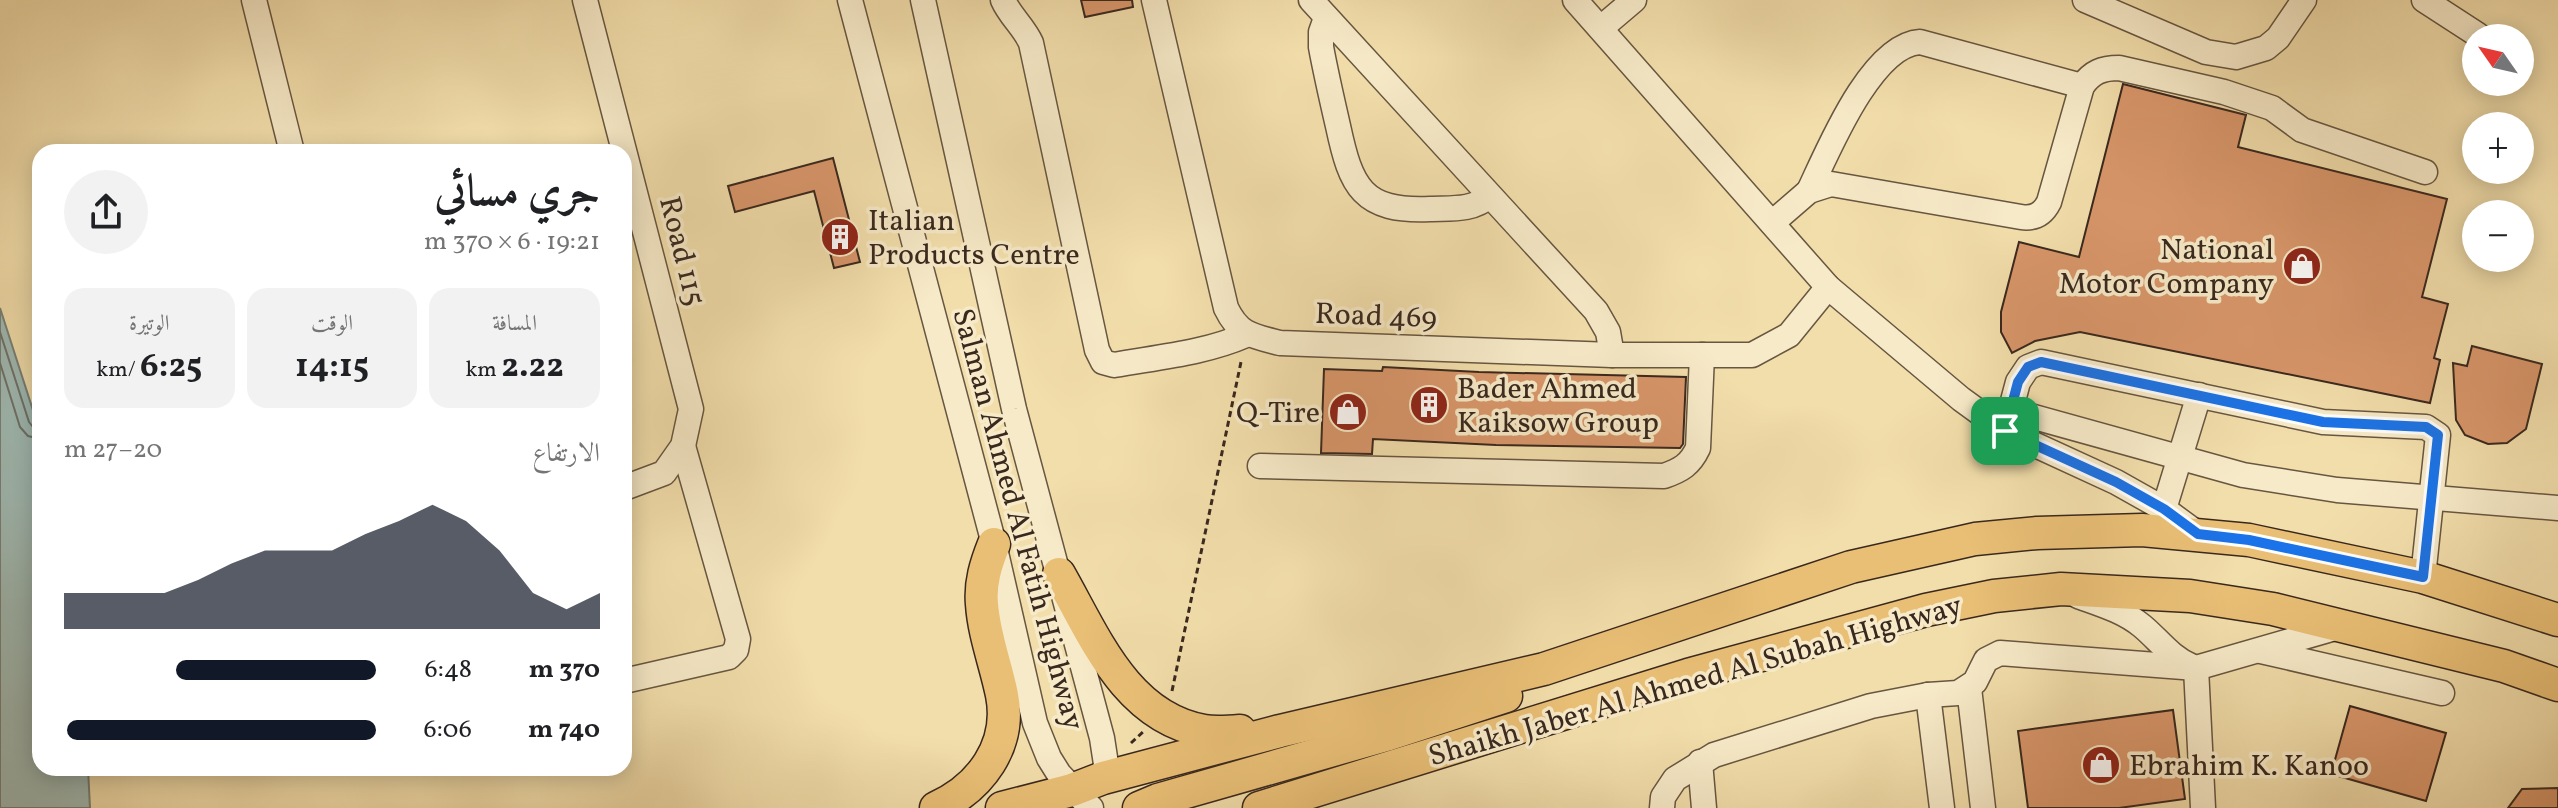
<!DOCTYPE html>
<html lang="ar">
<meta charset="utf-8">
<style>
:root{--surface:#fff;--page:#f2f2f2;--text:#202124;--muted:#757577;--accent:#111827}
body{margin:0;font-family:Vollkorn,Amiri,serif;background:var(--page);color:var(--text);direction:rtl;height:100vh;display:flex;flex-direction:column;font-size:30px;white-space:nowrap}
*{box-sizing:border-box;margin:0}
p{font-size:26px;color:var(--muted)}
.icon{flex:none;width:44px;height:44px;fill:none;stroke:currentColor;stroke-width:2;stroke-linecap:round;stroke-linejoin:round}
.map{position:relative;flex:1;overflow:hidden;direction:ltr}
.sheet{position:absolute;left:32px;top:144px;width:600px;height:632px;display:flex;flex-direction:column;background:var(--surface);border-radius:24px;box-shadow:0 4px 20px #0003;direction:rtl}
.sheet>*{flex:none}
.needle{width:52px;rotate:304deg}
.buttons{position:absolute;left:2462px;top:24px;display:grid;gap:16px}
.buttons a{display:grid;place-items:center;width:72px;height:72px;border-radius:50%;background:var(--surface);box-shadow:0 4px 20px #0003;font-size:40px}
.pin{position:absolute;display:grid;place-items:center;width:68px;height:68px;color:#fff;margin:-34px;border-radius:16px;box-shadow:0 4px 12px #0006}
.round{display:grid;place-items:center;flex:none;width:84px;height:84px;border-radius:42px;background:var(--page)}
.summary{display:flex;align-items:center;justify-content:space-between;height:136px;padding:0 32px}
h1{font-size:44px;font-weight:700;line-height:60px}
.metrics{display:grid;grid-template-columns:repeat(3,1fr);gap:12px;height:136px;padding:8px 32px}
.metrics div{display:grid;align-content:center;border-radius:20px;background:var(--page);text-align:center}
.metrics b{font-size:34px;font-weight:700}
.metrics small{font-size:22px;font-weight:400}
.metrics p{font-size:22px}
.chart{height:224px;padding:16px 32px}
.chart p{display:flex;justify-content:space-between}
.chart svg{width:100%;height:144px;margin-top:8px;fill:var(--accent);opacity:.7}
ul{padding:0 32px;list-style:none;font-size:26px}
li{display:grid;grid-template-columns:128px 96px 1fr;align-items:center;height:60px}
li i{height:20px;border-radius:10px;background:var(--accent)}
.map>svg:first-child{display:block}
.water{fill:#9fbab4;stroke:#768078;stroke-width:2}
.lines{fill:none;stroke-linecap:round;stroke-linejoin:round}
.shore{stroke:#6c7169;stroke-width:2}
.building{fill:#d8966a;stroke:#39281e;stroke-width:2}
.minor-casing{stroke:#675641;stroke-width:27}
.major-casing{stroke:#39281e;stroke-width:35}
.path{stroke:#39281e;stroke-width:3;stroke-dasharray:6 4;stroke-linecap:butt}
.minor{stroke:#f7eac8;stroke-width:24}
.major{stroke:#e9bf76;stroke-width:32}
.route-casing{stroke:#fff;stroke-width:16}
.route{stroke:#1a73e8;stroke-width:10}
.labels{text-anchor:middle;stroke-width:7;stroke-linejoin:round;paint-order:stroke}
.poi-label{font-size:30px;fill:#39281e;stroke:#f7eac8;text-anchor:start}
.street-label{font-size:30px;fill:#39281e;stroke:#f7eac8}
</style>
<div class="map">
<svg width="2558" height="808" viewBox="0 0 2558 808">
<rect width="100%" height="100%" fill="#f2deab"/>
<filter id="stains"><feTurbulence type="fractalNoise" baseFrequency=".0025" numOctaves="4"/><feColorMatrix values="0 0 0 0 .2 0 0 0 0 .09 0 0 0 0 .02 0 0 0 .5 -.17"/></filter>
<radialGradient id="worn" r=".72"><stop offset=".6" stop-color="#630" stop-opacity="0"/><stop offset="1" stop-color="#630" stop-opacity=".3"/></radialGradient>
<polygon class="water" points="0,308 40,432 40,768 88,768 90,808 0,808"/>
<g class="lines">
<g class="shore">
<polyline points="0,332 29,422 33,427 40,429"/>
<polyline points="0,363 20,427 28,436 40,439"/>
</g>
</g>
<g class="building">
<polygon points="1081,0 1132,0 1133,7 1085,17"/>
<polygon points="2123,84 2246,115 2238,147 2447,199 2422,297 2448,304 2434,358 2440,360 2430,403 2080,332 2035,341 2012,353 2001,332 2001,312 2019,242 2079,257"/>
<polygon points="833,158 860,262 834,268 814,191 735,212 728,186"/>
<polygon points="2472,346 2542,364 2526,429 2507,443 2488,444 2465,435 2456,420 2453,363 2467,366"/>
<polygon points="1383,367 1479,372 1686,377 1683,444 1680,448 1496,445 1373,439 1372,454 1321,453 1324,369 1382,371"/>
<polygon points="2350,706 2446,733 2426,801 2331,774"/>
<polygon points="2173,710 2185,799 2119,808 2028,808 2018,731"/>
<polygon points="2558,788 2558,808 2508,808 2522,789"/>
</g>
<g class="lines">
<g class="minor-casing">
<g id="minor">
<polyline points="254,0 292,152"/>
<polyline points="585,0 691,409 683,446 664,473 624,488"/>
<polyline points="850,0 994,544 1035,723 1049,758 1059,774 1091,808"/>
<polyline points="923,0 1014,409 1102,738 1106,764 1103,778"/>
<path d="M 1003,0 C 1010,16 1024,27 1031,43 L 1097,350 L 1103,362 L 1114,365 C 1159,357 1205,353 1246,335"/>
<path d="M 1154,0 L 1226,308 C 1239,335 1252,336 1280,343 L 1612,355 L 1752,355 L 1789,335 L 1828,287"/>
<polyline points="1311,0 1596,311 1608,332 1612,355"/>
<polyline points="1575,0 1828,287 1961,399 2005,431 2116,482 2164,509 2198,534"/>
<polyline points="2085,0 2206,52 2236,57 2266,48 2278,38 2304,0"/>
<polyline points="2424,0 2478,35"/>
<path d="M 1326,18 L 1321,32 L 1321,47 C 1326,74 1332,100 1338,126 C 1351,187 1362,212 1430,209 C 1450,208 1473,211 1489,196"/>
<polyline points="1601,28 1634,0"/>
<path d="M 1809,191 C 1828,151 1871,45 1920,42 L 2082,86"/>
<path d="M 1772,223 L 1809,191 L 1831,184 L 2021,217 C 2034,219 2043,214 2049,202 L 2082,86 C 2092,72 2102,68 2119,68 L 2224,92 L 2272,108 L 2302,130 L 2425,172"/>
<polyline points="2009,410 2243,475 2337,490 2558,508"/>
<polyline points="2005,431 2018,382 2028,367 2041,362 2323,422 2426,427 2438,435 2423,577"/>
<path d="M 1260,466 L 1664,476 C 1681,470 1690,465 1698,448 L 1702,355"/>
<polyline points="2164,509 2199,395"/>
<path d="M 2078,596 C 2100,604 2124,611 2142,626 C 2159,640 2170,657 2191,666"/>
<polyline points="2261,651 2442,693"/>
<polyline points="2196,668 2203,808"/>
<polyline points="624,681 729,657 736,650 738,639 683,446"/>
<polyline points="1969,688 1983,808"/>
<polyline points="1928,695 1942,808"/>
<polyline points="1700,762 1704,808"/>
<polyline points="1662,808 1663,797 1675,779 1714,755 1871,706 1928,695 1958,693 1975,682 1986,660 2000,653 2196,668 2342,626"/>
</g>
</g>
<g class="major-casing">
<g id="major">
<path d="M 1059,574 C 1094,635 1125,717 1204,731 C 1215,733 1228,732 1240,731"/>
<path d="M 936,808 C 980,788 1012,746 1002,695 C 996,665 984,635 982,604 C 980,583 986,564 994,544"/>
<polyline points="1002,808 1072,790 1103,778 1280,731 1544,669 1851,567 1975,539 2037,533 2142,530 2249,540 2423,577 2558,620"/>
<polyline points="1139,808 1158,800 1389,734 1506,696"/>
<polyline points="1259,808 1688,675 1926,610 1994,596 2061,589 2190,596 2273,609 2504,666 2558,685"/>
</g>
</g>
<g class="path">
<polyline points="1172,691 1241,362"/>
<polyline points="1131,743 1143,732"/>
</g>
<use href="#minor" class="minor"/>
<use href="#major" class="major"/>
</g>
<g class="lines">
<g class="route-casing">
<polygon id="route" points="2041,362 2323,422 2426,427 2438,435 2423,577 2249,540 2198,534 2164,509 2116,482 2005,431 2018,382 2028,367"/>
</g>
<use href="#route" class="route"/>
</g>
<defs>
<g id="building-disc" transform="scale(2)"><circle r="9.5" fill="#8f2418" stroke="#f7eac8"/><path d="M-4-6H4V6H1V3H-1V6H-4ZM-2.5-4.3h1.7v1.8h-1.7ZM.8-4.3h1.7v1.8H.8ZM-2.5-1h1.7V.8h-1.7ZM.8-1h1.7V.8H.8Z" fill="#fff"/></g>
<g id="shop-disc" transform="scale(2)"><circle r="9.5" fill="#8f2418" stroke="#f7eac8"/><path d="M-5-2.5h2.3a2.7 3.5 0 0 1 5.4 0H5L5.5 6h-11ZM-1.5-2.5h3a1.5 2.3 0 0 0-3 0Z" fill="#fff"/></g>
</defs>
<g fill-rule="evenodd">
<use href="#building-disc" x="840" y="237"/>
<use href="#shop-disc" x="2302" y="266"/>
<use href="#building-disc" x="1429" y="405"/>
<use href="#shop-disc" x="1348" y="412"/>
<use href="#shop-disc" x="2101" y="765"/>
</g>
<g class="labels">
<g class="poi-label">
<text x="868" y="230">Italian<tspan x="868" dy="34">Products Centre</tspan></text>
<text x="2274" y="259" text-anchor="end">National<tspan x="2274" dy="34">Motor Company</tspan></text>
<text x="1457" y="398">Bader Ahmed<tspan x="1457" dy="34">Kaiksow Group</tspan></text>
<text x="1320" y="422" text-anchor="end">Q-Tire</text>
<text x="2129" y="775">Ebrahim K. Kanoo</text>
</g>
<g class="street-label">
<text transform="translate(683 251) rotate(76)" y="10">Road 115</text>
<text transform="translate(1376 315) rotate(2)" y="10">Road 469</text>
<text transform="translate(1019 519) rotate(75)" y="10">Salman Ahmed Al Fatih Highway</text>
<text transform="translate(1695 680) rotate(-16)" y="10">Shaikh Jaber Al Ahmed Al Subah Highway</text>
</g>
</g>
<rect width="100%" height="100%" filter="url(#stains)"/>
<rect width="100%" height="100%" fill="url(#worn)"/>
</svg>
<div class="buttons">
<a><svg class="needle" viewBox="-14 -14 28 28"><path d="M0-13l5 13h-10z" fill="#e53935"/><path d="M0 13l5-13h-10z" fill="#757577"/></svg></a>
<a>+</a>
<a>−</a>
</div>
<div class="pin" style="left:2005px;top:431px;background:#1e9e55"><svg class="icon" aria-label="arrive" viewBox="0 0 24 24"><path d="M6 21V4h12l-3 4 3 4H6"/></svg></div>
<section class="sheet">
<div class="summary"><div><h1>جري مسائي</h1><p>19:21 · 6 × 370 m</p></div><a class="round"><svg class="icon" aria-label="share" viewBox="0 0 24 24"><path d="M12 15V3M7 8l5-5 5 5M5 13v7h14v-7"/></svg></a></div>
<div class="metrics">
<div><p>المسافة</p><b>2.22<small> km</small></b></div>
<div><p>الوقت</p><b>14:15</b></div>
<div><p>الوتيرة</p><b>6:25<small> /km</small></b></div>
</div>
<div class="chart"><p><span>الارتفاع</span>20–27 m</p>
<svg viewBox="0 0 160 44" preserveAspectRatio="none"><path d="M0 44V33L10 33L20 33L30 33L40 29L50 24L60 20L70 20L80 20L90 15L100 11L110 6L120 11L130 20L140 33L150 38L160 33V44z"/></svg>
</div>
<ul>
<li><b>370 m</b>6:48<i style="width:64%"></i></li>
<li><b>740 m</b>6:06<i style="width:99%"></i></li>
</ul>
</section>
</div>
